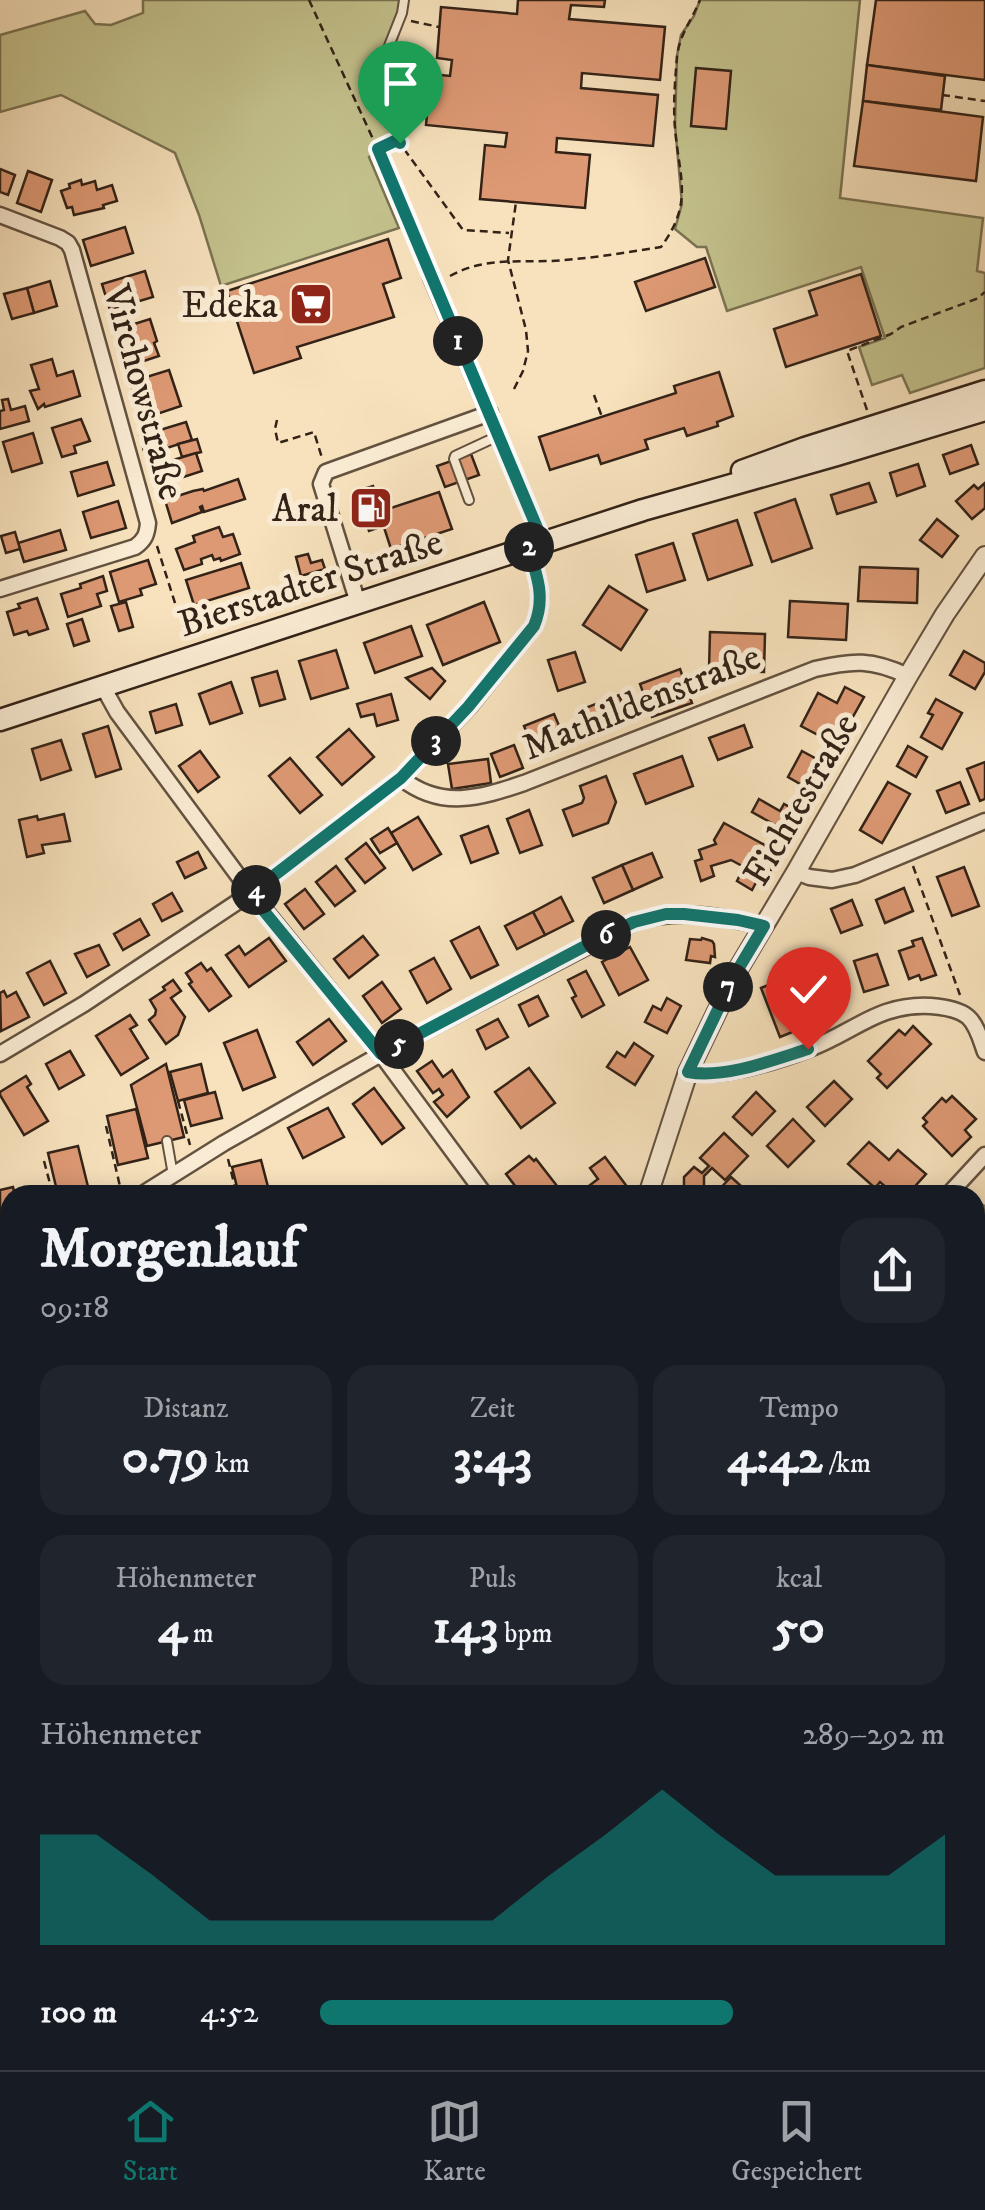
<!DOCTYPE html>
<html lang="de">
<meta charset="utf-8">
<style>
:root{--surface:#171b24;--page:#20242c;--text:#f1f3f6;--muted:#9ea1a6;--line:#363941;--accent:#0f766e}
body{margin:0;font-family:"IM FELL DW Pica",serif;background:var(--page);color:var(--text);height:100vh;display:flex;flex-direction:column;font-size:38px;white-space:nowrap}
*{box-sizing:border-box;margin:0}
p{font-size:32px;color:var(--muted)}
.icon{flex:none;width:55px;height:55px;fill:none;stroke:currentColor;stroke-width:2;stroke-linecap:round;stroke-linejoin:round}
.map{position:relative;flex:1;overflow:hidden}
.sheet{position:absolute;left:0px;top:1185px;width:985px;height:885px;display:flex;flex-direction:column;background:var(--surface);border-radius:30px 30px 0 0;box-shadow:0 5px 25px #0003}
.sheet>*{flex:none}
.pin{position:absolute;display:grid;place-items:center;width:85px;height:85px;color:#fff;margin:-102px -42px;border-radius:50% 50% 50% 0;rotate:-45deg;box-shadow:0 0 10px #0007}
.pin .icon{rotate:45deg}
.km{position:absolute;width:50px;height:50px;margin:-25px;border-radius:50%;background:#222;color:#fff;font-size:28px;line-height:50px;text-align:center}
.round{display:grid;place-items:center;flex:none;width:105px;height:105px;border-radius:30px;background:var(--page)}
.headline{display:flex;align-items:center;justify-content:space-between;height:170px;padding:0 40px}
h1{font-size:55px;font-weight:800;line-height:75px}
.stats{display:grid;grid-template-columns:repeat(3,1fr);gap:15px;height:170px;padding:10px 40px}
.stats div{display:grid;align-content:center;border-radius:25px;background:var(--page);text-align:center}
.stats b{font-size:50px;font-weight:800}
.stats small{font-size:28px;font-weight:400}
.stats p{font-size:28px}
.chart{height:280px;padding:20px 40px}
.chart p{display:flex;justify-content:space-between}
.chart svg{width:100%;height:180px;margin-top:10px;fill:var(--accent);opacity:.7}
ul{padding:0 40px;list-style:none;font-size:32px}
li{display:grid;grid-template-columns:160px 120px 1fr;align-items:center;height:75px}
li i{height:25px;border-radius:12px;background:var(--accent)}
.menu{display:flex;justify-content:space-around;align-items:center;height:140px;border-top:2px solid var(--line);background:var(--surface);font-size:28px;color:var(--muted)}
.menu a{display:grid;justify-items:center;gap:5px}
.menu .active{color:var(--accent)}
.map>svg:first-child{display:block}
.green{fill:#c3c18c;stroke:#7a7252;stroke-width:2.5}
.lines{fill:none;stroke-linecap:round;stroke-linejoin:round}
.stream{stroke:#737e78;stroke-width:5}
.building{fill:#dd9974;stroke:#322217;stroke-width:2.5}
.service-casing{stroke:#635240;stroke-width:12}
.minor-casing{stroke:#635240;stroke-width:19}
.tertiary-casing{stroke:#635240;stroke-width:22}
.secondary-casing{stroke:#322217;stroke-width:25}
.path{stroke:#322217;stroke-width:2.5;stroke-dasharray:8 5;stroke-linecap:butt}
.service{stroke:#faecd4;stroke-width:8}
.minor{stroke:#faecd4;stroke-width:14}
.tertiary{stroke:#faecd4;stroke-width:18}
.secondary{stroke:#faecd4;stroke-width:20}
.route-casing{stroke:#fff;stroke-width:20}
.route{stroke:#0f766e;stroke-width:12}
.labels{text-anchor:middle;stroke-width:10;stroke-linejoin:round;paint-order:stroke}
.poi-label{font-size:38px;fill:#322217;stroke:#faecd4;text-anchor:end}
.street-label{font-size:38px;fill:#322217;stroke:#faecd4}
</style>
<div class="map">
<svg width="985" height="2070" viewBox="0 0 985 2070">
<rect width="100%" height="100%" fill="#f7e2bd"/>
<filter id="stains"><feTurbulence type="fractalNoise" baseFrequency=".002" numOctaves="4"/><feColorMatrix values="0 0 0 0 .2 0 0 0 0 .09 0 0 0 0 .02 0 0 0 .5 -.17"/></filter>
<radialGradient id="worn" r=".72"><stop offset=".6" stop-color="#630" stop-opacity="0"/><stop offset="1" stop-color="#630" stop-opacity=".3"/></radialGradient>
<g class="green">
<polygon points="143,0 404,0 381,66 397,140 378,149 369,157 399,228 221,286 199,215 175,153 61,95 0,112 0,35 85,11 95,24 111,25 143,13"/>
<polygon points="700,0 860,0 840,198 983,218 977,271 985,273 985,368 910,393 902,375 872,385 859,347 885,338 861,267 727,311 706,247 697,247 675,229 682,204 675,125 677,56 681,35 694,16"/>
<polygon points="975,1202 985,1206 985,2070 745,2070 744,2060 975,2060"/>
<polygon points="0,1742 10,1743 10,1862 0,1869"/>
</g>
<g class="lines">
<g class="stream">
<polyline points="975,1693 985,1691"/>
<polyline points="0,1741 10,1743"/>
<polyline points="0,1867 10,1860"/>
<polyline points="975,2050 980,2014 985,2009"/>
<polyline points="972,2070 973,2060"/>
</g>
</g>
<g class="building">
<polygon points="518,0 605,0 604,7 571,5 569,19 665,27 660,80 582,73 581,88 658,95 653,146 557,138 556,152 590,155 585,208 480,199 485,145 505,147 507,133 426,125 431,74 450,76 452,60 437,58 441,7 517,14"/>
<polygon points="876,0 985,0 985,80 867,65"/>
<polygon points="867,65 945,76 941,110 863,101"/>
<polygon points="696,68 731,71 726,129 691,126"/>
<polygon points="863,101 983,117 976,181 854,166"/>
<polygon points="0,169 15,175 8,195 0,192"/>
<polygon points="28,171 52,180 41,212 17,203"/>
<polygon points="81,180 82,185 95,181 97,190 112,185 117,201 103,205 104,208 74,215 72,207 67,208 61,191 70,188 69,184"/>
<polygon points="125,227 133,253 91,266 83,240"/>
<polygon points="388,239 401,278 383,284 394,317 297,347 301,358 254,373 227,291"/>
<polygon points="705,258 715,287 646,311 635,282"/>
<polygon points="145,271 153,297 110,310 102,284"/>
<polygon points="861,274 881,336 786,367 774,329 817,315 809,291"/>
<polygon points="50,281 57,306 34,313 27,288"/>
<polygon points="27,288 34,313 12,319 4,294"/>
<polygon points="150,319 157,341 154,343 159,356 132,365 118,329"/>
<polygon points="52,359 57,376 73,371 80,396 45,407 44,404 38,409 30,391 39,389 31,365"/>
<polygon points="169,370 181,406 142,419 130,382"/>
<polygon points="719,372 733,416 717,422 718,426 687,436 684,428 645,440 648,449 601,464 598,455 550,470 539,437 676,393 674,386"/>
<polygon points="8,399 11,410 25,406 29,421 0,429 0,411 4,410 2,400"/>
<polygon points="81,419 90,441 74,446 76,453 62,457 52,428"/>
<polygon points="186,422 192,440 145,455 140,436"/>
<polygon points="33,433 42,463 12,472 3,442"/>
<polygon points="197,439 201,452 182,457 178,444"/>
<polygon points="971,445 978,464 950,474 943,455"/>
<polygon points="196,453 202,471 156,486 150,467"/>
<polygon points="471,454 479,475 445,487 437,466"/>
<polygon points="107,462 114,485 78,496 71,472"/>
<polygon points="918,464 925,486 897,496 890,473"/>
<polygon points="238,479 245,499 204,512 202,506 200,507 202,512 172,523 165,500 193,491 203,489 204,491"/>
<polygon points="869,483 876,502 837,514 831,495"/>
<polygon points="985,483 985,508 972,519 956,501 974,485 978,489"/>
<polygon points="373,486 386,525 369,531 356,491"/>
<polygon points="439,492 452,529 391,549 379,512"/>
<polygon points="795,499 812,548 772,562 755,513"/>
<polygon points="118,501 126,528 91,538 83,512"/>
<polygon points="937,519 958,536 942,557 920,540"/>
<polygon points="737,520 752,565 708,580 693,534"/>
<polygon points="219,527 223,537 233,534 240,554 221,561 220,558 214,560 212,555 201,559 202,564 184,570 176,549 195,542 193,536"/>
<polygon points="60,530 66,550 24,562 18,543"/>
<polygon points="15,532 20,549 6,553 1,536"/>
<polygon points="673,543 685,580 647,592 636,555"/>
<polygon points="308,554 311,563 322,560 325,569 301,576 296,557"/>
<polygon points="148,560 156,584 140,589 142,595 119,602 110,572"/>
<polygon points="241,563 249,588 194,605 186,580"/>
<polygon points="860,567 918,569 917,603 858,601"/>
<polygon points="103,576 107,591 97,594 101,606 68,617 61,594 81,588 80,584"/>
<polygon points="609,586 647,610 621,650 583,625"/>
<polygon points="37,598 48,629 29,635 27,631 14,635 7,612 20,608 18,604"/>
<polygon points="790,601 848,604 846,640 788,637"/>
<polygon points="126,602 133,627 119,631 111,606"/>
<polygon points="484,602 500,642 443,665 427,625"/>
<polygon points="82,619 89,641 74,646 67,624"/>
<polygon points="411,626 422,656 375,673 364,643"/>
<polygon points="710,632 765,634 764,672 709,670"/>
<polygon points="336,650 348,688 311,699 299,661"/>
<polygon points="964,651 985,663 985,672 975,689 950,675"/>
<polygon points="575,652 585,682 558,691 548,660"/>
<polygon points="432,668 445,681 430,699 406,678"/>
<polygon points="680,669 692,703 652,717 640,684"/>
<polygon points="277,671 285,699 260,706 252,678"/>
<polygon points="231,682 242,713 210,724 199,694"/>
<polygon points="845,687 864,697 837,745 801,726 818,693 837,703"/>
<polygon points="391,694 398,720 377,726 374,714 361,717 357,704"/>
<polygon points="619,695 628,719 584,736 575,712"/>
<polygon points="936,699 962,713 942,749 921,737 933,715 928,713"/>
<polygon points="176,704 182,725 156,733 150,712"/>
<polygon points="554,714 567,744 537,757 524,726"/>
<polygon points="744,725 752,747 718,760 709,738"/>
<polygon points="108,726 121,769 96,777 83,734"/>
<polygon points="349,729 374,757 342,785 317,757"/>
<polygon points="61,740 71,770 41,780 32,749"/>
<polygon points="514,745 523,768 500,777 491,754"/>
<polygon points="908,746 927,757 916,777 897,766"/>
<polygon points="200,751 219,777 198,792 179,766"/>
<polygon points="802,751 824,763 809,789 788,777"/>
<polygon points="682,756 693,786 646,804 634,774"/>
<polygon points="290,758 322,795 300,813 269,776"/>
<polygon points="488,759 491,783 452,789 448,764"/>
<polygon points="985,762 985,799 980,801 967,769"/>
<polygon points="606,776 616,802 608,823 573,836 563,810 582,803 584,798 580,786"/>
<polygon points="888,782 910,794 882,843 860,830"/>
<polygon points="960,782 969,804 946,813 937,791"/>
<polygon points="759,799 780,811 784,804 795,810 784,830 752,812"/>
<polygon points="529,810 542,845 520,853 507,819"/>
<polygon points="64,814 70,841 42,845 44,853 27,857 19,820 37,816 38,820"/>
<polygon points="418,817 441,854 413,870 391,833"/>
<polygon points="724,823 774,850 769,858 775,861 769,874 762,871 752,890 737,881 744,867 731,860 711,866 714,876 701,881 695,861 702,859 699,850 716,844 714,840"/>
<polygon points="488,826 498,853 471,863 461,836"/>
<polygon points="388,828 397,843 380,853 371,839"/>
<polygon points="366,843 385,868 365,883 346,859"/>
<polygon points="198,852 206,868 185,878 177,862"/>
<polygon points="652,853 662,877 633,890 622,865"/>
<polygon points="622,865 633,890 604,903 593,878"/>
<polygon points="336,866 355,891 335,906 316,882"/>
<polygon points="964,867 979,906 952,916 937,877"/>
<polygon points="904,888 913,911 885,923 876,900"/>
<polygon points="305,889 324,914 304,929 285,904"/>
<polygon points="172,893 182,911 162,921 153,904"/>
<polygon points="561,897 573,921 545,935 533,912"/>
<polygon points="852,900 862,925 841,933 831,909"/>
<polygon points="533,912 545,935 517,949 505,926"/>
<polygon points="140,919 149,935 123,950 114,934"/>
<polygon points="479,927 498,965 471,978 451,941"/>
<polygon points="363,936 378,955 349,978 334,959"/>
<polygon points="269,938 286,961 249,987 226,955 239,946 245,955"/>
<polygon points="702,938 712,941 714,944 715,957 711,956 710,963 686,960 690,939 701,940"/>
<polygon points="922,938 936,975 921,980 919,975 909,979 899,951 914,946 912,941"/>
<polygon points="99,945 109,965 87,977 75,954"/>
<polygon points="630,947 648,980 619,995 602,962"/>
<polygon points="877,954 888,985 864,992 854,961"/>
<polygon points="434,958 451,989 427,1003 410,971"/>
<polygon points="50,961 66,993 44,1005 27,973"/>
<polygon points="201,963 207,971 211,968 231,996 209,1011 189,984 192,982 186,973"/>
<polygon points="834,970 846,1001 824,1009 812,979"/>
<polygon points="586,971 604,1005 582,1017 572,998 576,996 568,980"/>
<polygon points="787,977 807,1026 780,1037 761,988"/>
<polygon points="173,980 181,991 171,998 185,1017 178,1035 166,1044 149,1020 155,1015 156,1010 150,1000 165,990 163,987"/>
<polygon points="382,982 401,1009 382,1023 363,996"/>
<polygon points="4,991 7,997 16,992 29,1017 1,1031 0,993"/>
<polygon points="538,996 548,1016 529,1026 519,1005"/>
<polygon points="667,998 681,1006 667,1033 645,1022 653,1006 661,1010"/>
<polygon points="130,1015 137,1025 130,1029 148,1058 121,1075 96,1036"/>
<polygon points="329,1019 346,1041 313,1065 297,1042"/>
<polygon points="498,1019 508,1037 486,1049 477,1030"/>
<polygon points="913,1026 931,1044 887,1088 877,1078 881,1074 868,1061 899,1030 905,1035"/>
<polygon points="257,1030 275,1077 243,1090 224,1043"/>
<polygon points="634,1043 653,1056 635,1085 607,1067 617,1052 625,1057"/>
<polygon points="70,1051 84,1075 59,1089 46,1064"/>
<polygon points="432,1061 443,1077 452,1070 469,1097 447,1117 434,1102 443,1095 439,1089 433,1093 417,1071"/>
<polygon points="166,1064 184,1137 147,1146 131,1085"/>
<polygon points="201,1064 208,1093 178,1101 170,1072"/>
<polygon points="529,1068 555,1103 521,1128 495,1092"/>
<polygon points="26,1076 31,1084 27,1087 48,1121 24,1135 0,1095 0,1092"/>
<polygon points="834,1081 852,1099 825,1126 807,1107"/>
<polygon points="374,1088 404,1128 382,1144 353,1104"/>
<polygon points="215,1092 222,1118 191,1126 184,1100"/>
<polygon points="756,1092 775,1111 752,1135 733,1117"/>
<polygon points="952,1096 976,1119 965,1130 971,1137 952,1156 923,1126 927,1122 923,1118 942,1098 946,1102"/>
<polygon points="328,1108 344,1137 303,1158 288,1128"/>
<polygon points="136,1109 148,1158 118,1165 107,1116"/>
<polygon points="793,1119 814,1141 788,1167 767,1146"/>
<polygon points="724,1133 748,1156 725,1180 712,1168 704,1176 704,1187 712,1195 684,1195 684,1177 694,1167 702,1173 709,1166 700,1158"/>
<polygon points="869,1142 889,1160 898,1150 926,1174 907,1195 895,1195 880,1182 875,1188 848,1164"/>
<polygon points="78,1146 90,1195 58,1195 48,1153"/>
<polygon points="529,1156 534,1161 536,1159 564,1195 522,1195 506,1174"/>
<polygon points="605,1157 628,1188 622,1192 619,1188 610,1195 608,1192 605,1195 577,1195 598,1179 590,1168"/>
<polygon points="261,1160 268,1187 258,1190 259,1192 239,1195 232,1167"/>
<polygon points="731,1177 751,1195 714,1195"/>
<polygon points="13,1187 15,1195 10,1195 10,1209 0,1212 0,1190"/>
<polygon points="10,1209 10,1244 0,1247 0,1212"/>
<polygon points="10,1499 10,1534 0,1537 0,1502"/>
<polygon points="4,1992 10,1992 6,2036 0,2036"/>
<polygon points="683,2060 713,2060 713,2068 684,2070"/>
</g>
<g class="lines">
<g class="service-casing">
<g id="service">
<polyline points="404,0 402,13 381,66 397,140 378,149 431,277"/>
<polyline points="469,500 454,459 455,456 498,436"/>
<polyline points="167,1141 173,1175"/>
<polyline points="975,1605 985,1607"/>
</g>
</g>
<g class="minor-casing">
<g id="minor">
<path d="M 0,215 L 60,238 L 68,243 L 72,250 L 148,523 C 147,534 145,540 135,547 L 0,589"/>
<polyline points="431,277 543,542"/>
<polyline points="358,603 321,484 326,472 490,413"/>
<polyline points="102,685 117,712 251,893 381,1054 485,1195"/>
<path d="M 401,778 C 441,810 480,798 524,783 L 815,669 C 853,660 872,659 908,676"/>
<polyline points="796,872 809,877 832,880 855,875 985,821"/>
<path d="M 0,1054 L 84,1004 L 251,893 L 401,778 L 469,707 L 534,626 C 546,598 537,575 528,547"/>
<path d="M 688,1072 C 722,1079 777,1061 809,1049 C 855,1032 878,1003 931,1006 C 943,1007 959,1009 968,1017 C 977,1025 981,1041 985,1052"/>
<path d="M 141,1195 L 224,1143 L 381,1054 L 634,922 C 679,908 719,916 764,926"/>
<polyline points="948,1195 985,1155"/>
<polyline points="0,1281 10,1275"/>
<polyline points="0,1347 10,1383"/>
<polyline points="0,1729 10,1730"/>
<polyline points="309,2070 313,2060"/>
<polyline points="622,2070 624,2060"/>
</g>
</g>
<g class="tertiary-casing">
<g id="tertiary">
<polyline points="648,1195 688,1072 734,976 796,872 908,676 945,614 985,556"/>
<polyline points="733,2060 735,2070"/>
</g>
</g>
<g class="secondary-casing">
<g id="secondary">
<polyline points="742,471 805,448 985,391"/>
<polyline points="0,720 643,510 837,455 985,410"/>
</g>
</g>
<g class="path">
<polyline points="309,0 373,139"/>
<polyline points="411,21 439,27"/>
<polyline points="942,95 985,101"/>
<polyline points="404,149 463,230 509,233"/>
<path d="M 450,276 C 482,258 515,262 550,261 C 587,259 624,253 661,247 C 694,202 679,178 675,128 C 673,105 675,80 677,57 C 679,35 692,20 700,0"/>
<polyline points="514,389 523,371 528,351 526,330 508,260 516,202"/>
<polyline points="594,395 602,417"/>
<polyline points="867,410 847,351 891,334 901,327 976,299 985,292"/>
<polyline points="277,420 275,429 278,443 314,432 322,458"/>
<polyline points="157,546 186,638"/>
<polyline points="913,866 960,995"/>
<polyline points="178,1101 190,1145"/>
<polyline points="106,1126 122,1195"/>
<polyline points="228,1159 237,1195"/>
<polyline points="44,1161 53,1195"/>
<polyline points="975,1215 985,1218"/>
<polyline points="975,1547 985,1518"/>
<polyline points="975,1594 985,1584"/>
<polyline points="975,1705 985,1702"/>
<polyline points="0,1746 10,1748"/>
<polyline points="985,1764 980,1776 985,1829"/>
<polyline points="0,1853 10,1845"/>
<polyline points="975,1977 985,1947"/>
<polyline points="875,2060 878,2070"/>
<polyline points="877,2060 927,2070"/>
<polyline points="792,2070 792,2060"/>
<polyline points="944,2070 947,2060"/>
</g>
<use href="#service" class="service"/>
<use href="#minor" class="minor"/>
<use href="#tertiary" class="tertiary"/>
<use href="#secondary" class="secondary"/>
</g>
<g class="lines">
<g class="route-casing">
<path id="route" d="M 400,143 L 397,140 L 378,149 L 543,542 L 528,547 C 537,575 546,598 534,626 L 468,707 L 401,778 L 250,894 L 381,1054 L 604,936 L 634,922 L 666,914 L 684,914 L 738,920 L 764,926 L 734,976 L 688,1072 C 724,1079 773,1060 808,1049"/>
</g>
<use href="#route" class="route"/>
</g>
<defs>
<g id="supermarket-square" transform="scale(2.25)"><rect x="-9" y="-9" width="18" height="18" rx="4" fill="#8f2418" stroke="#faecd4"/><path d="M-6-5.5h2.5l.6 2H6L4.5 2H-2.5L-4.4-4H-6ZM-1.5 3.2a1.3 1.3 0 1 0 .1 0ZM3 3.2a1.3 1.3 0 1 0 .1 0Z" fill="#fff"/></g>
<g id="fuel-square" transform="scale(2.25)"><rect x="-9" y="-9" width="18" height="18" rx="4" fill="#8f2418" stroke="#faecd4"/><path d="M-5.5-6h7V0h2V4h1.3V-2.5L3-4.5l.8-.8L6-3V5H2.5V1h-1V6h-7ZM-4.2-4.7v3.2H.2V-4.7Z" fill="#fff"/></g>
</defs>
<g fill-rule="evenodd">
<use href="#supermarket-square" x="311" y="304"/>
<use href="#fuel-square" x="371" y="508"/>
</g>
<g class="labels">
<g class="poi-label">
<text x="278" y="317">Edeka</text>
<text x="338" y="521">Aral</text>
</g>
<g class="street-label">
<text transform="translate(145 392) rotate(75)" y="13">Virchowstraße</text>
<text transform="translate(310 582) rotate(-18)" y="13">Bierstadter Straße</text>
<text transform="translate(641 701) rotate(-22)" y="13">Mathildenstraße</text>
<text transform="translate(800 799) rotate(-60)" y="13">Fichtestraße</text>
</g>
</g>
<rect width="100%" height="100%" filter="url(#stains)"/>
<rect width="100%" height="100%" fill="url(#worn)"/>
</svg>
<div class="pin" style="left:400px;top:143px;background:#1e9e55"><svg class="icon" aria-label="arrive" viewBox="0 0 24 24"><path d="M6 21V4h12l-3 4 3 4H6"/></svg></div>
<div class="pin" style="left:808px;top:1049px;background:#d93025"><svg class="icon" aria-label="check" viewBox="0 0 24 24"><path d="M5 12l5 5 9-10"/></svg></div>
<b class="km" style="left:458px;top:341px">1</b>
<b class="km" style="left:529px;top:547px">2</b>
<b class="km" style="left:436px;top:741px">3</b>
<b class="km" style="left:256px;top:890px">4</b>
<b class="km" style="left:399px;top:1044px">5</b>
<b class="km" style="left:606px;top:935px">6</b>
<b class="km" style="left:728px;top:987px">7</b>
<section class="sheet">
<div class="headline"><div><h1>Morgenlauf</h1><p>09:18</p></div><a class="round"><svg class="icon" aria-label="share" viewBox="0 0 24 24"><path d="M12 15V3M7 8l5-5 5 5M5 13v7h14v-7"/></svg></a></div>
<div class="stats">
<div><p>Distanz</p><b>0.79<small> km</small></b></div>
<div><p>Zeit</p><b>3:43</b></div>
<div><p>Tempo</p><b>4:42<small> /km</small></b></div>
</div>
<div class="stats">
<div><p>Höhenmeter</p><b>4<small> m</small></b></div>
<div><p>Puls</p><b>143<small> bpm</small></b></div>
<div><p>kcal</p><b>50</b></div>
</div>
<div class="chart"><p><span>Höhenmeter</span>289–292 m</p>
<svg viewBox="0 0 160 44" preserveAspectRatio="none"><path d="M0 44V17L10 17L20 27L30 38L40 38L50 38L60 38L70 38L80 38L90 27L100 17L110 6L120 17L130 27L140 27L150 27L160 17V44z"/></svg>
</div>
<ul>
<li><b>100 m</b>4:52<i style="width:66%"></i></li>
</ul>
</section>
</div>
<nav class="menu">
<a class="active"><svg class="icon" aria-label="home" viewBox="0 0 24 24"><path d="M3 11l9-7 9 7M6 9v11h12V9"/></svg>Start</a>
<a><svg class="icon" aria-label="map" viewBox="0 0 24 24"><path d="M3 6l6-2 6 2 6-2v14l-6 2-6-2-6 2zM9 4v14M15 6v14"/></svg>Karte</a>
<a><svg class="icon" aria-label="saved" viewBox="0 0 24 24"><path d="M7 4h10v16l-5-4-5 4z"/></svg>Gespeichert</a>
</nav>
